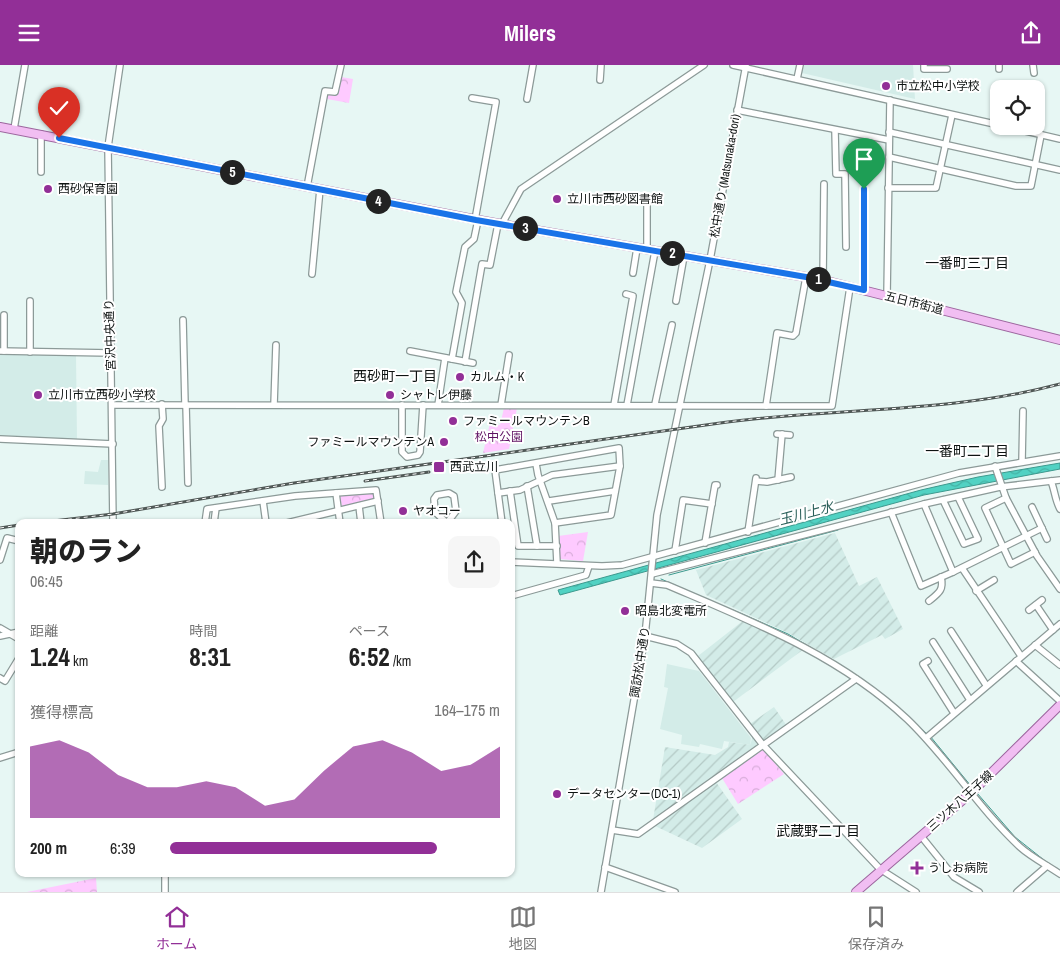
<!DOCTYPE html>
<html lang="ja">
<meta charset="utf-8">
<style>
:root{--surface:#fff;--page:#f6f6f6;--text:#222;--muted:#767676;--line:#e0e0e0;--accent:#922f97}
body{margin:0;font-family:"Archivo Narrow","Noto Sans JP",sans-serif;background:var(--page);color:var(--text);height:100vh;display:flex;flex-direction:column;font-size:19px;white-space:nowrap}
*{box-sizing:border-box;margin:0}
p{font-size:16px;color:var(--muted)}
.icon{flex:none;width:28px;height:28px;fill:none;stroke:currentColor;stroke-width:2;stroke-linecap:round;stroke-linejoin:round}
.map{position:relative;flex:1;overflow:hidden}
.sheet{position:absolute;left:15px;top:454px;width:500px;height:358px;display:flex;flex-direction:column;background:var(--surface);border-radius:10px;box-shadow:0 1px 4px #0004}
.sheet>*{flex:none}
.tools{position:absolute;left:990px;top:15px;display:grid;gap:10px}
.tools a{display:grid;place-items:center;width:55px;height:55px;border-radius:10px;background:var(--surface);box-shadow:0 1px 4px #0004;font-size:25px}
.pin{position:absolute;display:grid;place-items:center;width:42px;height:42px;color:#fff;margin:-51px -21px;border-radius:50% 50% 50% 0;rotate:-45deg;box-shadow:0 0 5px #0007}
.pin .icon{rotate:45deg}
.km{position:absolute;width:25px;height:25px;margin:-12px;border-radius:50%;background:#222;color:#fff;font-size:14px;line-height:25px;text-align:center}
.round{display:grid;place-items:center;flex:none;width:52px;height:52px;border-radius:10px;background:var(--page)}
.overview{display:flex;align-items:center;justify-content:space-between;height:85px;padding:0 15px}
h1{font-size:28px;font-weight:800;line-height:38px}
.stats{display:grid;grid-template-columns:repeat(3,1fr);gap:8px;height:85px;padding:5px 15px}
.stats div{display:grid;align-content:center}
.stats b{font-size:25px;font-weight:800}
.stats small{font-size:14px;font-weight:400}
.stats p{font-size:14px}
.chart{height:140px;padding:10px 15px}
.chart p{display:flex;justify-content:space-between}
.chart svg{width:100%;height:90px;margin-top:5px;fill:var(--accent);opacity:.7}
ul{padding:0 15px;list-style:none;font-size:16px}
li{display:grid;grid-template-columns:80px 60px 1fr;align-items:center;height:38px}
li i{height:12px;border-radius:6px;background:var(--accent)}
header{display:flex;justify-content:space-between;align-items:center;height:65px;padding:0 15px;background:var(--accent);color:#fff;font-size:22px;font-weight:800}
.menu{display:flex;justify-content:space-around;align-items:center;height:70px;border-top:1px solid var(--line);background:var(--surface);font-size:14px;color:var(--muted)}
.menu a{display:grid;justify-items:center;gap:2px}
.menu .selected{color:var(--accent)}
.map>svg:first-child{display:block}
.built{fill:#d3ece8}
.industrial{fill:url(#industrial-furrows)}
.park{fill:url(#park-crowns)}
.water{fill:url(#water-waves);stroke:#3d998e}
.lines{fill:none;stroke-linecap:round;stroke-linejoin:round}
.stream{stroke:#3d998e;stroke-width:1}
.minor-casing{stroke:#8c9a98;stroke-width:8}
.major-casing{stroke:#9c669e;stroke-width:10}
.minor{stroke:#fff;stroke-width:5.5}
.major{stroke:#f1bef2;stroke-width:8}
.rail-casing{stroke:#505856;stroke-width:3}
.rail{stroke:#fff;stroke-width:1;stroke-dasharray:4;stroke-linecap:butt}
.route-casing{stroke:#fff;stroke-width:10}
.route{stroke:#1a73e8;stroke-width:6}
.poi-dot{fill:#922f97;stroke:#fff;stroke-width:2}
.labels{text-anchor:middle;stroke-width:4;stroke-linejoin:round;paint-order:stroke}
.poi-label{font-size:12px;fill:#0e1312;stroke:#fff;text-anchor:start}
.street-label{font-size:12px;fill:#0e1312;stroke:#fff}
.park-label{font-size:12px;fill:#5e1162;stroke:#fff}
.neighbourhood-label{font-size:14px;fill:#0e1312;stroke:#fff}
.water-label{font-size:14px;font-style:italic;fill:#2a5f59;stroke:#fff}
</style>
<header><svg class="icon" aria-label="menu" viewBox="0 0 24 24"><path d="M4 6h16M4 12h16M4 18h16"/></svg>Milers<svg class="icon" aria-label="share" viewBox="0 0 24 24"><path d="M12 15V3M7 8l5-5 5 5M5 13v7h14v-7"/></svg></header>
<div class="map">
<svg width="1060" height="827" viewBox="0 0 1060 827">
<defs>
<pattern id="industrial-furrows" width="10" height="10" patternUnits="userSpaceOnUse" patternTransform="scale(1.25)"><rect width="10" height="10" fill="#d3ece8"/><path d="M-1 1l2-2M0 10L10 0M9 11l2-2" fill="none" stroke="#b4cac6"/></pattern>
<pattern id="park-crowns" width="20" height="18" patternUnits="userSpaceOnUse" patternTransform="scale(1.25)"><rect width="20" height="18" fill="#fecaff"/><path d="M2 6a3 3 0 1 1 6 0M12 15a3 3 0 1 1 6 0" fill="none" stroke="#d8adda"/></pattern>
<pattern id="water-waves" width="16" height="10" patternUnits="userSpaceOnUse" patternTransform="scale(1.25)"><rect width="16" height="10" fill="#51d2c3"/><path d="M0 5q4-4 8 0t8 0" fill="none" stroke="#45b3a6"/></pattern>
</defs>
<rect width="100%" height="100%" fill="#e7f7f4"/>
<g class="built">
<polygon points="804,0 913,0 915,34 802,8"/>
<polygon points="0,290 76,290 77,375 0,371"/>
<polygon points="101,395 108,395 108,420 84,419 85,406 98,407"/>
<polygon points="667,599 699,606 751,673 750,680 724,676 722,684 700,679 699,682 681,679 682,670 660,664 668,623 664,622"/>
</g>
<g class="industrial">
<polygon points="835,468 859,521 877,512 903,564 885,574 882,570 834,594 786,567 706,530 696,505"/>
<polygon points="744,555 804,584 733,637 698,591"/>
<polygon points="774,642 787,661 767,675 763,676 750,659"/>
<polygon points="753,671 757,678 756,681 653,755 665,682 715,690 728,682 729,677 750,680"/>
<polygon points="716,717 742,754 702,783 655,761"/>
</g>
<g class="park">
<polygon points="341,12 353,14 349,38 327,34 328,29 338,30"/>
<polygon points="504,343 517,343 509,384 483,388 490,358 500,360"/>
<polygon points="373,427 374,434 342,442 340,430"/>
<polygon points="588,467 583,496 559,494 558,471"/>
<polygon points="763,684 784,709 738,739 722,713"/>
<polygon points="96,813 97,827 27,827"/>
</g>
<polygon class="water" points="1060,398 1060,404 924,430 560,530 558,525 921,425 978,412"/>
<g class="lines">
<g class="stream">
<polyline points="669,510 838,465"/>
<polyline points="661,514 700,531"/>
<polyline points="733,545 788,569 815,585"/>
<polyline points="857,611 866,617"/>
<polyline points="896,641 927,669"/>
<polyline points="930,671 971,721"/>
<polyline points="977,728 1015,772 1049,799"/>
</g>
<g class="minor-casing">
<g id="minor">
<polyline points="733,0 999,60"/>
<polyline points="924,0 924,4 947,4"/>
<polyline points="999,0 999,4"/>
<polyline points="1033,0 1034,8"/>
<polyline points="797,14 800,0"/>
<polyline points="600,15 601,0"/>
<polyline points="472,33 496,37 475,155"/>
<polyline points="527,34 533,0"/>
<polyline points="737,45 889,75"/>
<polyline points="1004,61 1060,74"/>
<polyline points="14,64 25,0"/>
<polyline points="835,65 836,109 845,109 846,182"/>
<polyline points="889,67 1060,105"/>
<polyline points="889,92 1016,121 1031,121 1041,70"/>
<polyline points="41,107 41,69"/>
<polyline points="307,122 325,26 335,27 341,0"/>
<polyline points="888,123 936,123 952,50"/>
<polyline points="864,124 864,225"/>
<polyline points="647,139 647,184"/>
<polyline points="502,159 521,124 704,0"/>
<polyline points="633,208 637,183"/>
<polyline points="312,209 320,124"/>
<polyline points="823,215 824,119"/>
<polyline points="887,231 890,35"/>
<polyline points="30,236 30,287"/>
<polyline points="676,236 684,191"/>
<polyline points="4,250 4,286"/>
<polyline points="183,255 185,340"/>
<polyline points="0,286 111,288"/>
<polyline points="410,286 473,298"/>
<polyline points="452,294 462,238 456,227 465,182 474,174 478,155"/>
<polyline points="465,297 482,199 490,200 498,159"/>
<polyline points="162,339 163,354 159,361 162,422"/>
<polyline points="655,339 672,260"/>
<polyline points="112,340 832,341 850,222"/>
<polyline points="186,340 188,418"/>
<polyline points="274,340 276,280"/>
<polyline points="402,340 402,387 407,392 418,390 420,387 423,340"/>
<polyline points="438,340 445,293"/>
<polyline points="501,340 509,290"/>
<polyline points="614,340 633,231 626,229"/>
<polyline points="627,340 655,186"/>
<polyline points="766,341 777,268 793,271 796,268 806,212"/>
<polyline points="777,369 790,370"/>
<polyline points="0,374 113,379"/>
<polyline points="1022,397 1023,346"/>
<polyline points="536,399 538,410 555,458 557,498"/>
<polyline points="995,401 1006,433 1037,491 1060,524"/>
<polyline points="778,415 782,369"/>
<polyline points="756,416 767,417 791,412"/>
<path d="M 1051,416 C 1055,426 1055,435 1060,444"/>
<polyline points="527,421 537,481"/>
<polyline points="510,426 518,481 557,481"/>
<polyline points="336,428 340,458"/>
<polyline points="498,428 520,425 552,410 620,401"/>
<polyline points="1006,433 985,443 1011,499 1035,487"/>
<polyline points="943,435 964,479 978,474 958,432"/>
<polyline points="263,436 266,458"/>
<polyline points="549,436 615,426"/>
<polyline points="924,439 953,507 1042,463"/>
<polyline points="359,441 361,458"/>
<polyline points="1032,442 1047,474"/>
<polyline points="891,447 921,521 953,507"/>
<polyline points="113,458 108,82 120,0"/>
<polyline points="205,458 207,444 295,431 376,425 381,458"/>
<polyline points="214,458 216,443"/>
<polyline points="287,458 378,436"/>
<polyline points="447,458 435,447 434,434 437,430 449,428 454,431 456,446 447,458"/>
<polyline points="502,458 495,405 619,383 620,401 611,450 555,458"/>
<polyline points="748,467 756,413"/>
<polyline points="705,478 715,420 717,420"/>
<polyline points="675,486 683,435 712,439"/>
<polyline points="0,495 7,473 19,476"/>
<polyline points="511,497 602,501 622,500 959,408 1060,391"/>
<polyline points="962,503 1021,591"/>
<polyline points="652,509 924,439 1000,422 1060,415"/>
<path d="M 651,518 L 667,520 C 751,556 839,590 907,654 C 948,693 978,743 1020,782 C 1031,792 1047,800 1060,809"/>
<polyline points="976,526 994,515"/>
<polyline points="511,531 586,510 589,501"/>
<path d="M 929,536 C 939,528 944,525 941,512"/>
<polyline points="1036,540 1053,565"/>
<polyline points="1029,545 1042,535"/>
<polyline points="0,563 19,574"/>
<polyline points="951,566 986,620"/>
<polyline points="0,571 19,567"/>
<polyline points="645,571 677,579 691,588 763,680 880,804 916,827"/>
<polyline points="933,577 970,635"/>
<polyline points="1035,580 1060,600"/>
<polyline points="928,596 923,599 954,648"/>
<polyline points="1016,596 1060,636"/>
<polyline points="0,613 5,616 19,593"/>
<polyline points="926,673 1060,559"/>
<polyline points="0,693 19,687"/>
<polyline points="612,765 638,769 856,614"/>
<polyline points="921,771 954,812 979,827"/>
<polyline points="605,802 675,827"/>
<polyline points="165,827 165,808"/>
<polyline points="601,827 645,571 657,450 710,195 746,0"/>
<polyline points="1017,827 1047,801"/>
</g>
</g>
<g class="major-casing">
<g id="major">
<polyline points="0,62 478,155 823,215 1060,275"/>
<polyline points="856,827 972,727 1060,640"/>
</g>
</g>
<use href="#minor" class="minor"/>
<use href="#major" class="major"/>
<g class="rail-casing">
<g id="rail">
<polyline points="365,416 429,407"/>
<path d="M 36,458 L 113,449 L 294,418 L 720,358 C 835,342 947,349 1060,319"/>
<polyline points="0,463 19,460"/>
</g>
</g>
<use href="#rail" class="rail"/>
</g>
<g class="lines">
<g class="route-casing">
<polyline id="route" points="59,73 476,155 806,212 864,225 864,124"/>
</g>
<use href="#route" class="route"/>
</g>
<g class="poi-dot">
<circle cx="886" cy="21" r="5"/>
<circle cx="48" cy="124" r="5"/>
<circle cx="557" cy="134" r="5"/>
<circle cx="460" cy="312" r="5"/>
<circle cx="38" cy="330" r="5"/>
<circle cx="390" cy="330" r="5"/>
<circle cx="453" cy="356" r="5"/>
<circle cx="444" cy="377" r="5"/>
<rect x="433" y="396" width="12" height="12" rx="2.5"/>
<circle cx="403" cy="446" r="5"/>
<circle cx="625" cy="546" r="5"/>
<circle cx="557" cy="729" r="5"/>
<path d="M914.5 795.5h5v5h5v5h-5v5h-5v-5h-5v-5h5z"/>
</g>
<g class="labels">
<g class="poi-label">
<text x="896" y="25">市立松中小学校</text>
<text x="58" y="128">西砂保育園</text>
<text x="567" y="138">立川市西砂図書館</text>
<text x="470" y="316">カルム・K</text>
<text x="48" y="334">立川市立西砂小学校</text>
<text x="400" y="334">シャトレ伊藤</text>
<text x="463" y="360">ファミールマウンテンB</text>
<text x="434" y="381" text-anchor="end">ファミールマウンテンA</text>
<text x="450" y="406">西武立川</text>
<text x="413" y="450">ヤオコー</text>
<text x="635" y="550">昭島北変電所</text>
<text x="567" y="733">データセンター(DC-1)</text>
<text x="928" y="807">うしお病院</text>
</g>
<g class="street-label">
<text transform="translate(725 111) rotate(-80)" y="4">松中通り (Matsunaka-dori)</text>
<text transform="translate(914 238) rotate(14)" y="4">五日市街道</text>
<text transform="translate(110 270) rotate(-92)" y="4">宮沢中央通り</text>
<text transform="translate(640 597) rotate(-81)" y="4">諏訪松中通り</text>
<text transform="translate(960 736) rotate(-42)" y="4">三ツ木八王子線</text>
</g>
<g class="park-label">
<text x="499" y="376">松中公園</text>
</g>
<g class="neighbourhood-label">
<text x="967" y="203">一番町三丁目</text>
<text x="395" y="316">西砂町一丁目</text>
<text x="967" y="391">一番町二丁目</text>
<text x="818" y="771">武蔵野二丁目</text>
</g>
<g class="water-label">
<text transform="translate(806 448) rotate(-15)" y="5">玉川上水</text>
</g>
</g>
</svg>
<div class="tools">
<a><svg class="icon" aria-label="locate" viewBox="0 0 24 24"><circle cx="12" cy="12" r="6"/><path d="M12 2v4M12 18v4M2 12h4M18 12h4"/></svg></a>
</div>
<div class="pin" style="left:864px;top:124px;background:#1e9e55"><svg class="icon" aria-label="arrive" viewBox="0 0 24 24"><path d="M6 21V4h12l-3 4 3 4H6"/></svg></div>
<div class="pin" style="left:59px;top:73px;background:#d93025"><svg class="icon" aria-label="check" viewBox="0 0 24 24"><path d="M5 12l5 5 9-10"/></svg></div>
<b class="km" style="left:818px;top:214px">1</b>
<b class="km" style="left:672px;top:188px">2</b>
<b class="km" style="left:525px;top:163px">3</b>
<b class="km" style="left:378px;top:136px">4</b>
<b class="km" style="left:232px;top:107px">5</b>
<section class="sheet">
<div class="overview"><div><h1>朝のラン</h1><p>06:45</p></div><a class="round"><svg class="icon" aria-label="share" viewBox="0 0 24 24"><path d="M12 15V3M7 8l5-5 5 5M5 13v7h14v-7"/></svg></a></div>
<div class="stats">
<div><p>距離</p><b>1.24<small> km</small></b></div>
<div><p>時間</p><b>8:31</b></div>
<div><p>ペース</p><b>6:52<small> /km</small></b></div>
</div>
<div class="chart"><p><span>獲得標高</span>164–175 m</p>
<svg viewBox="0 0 160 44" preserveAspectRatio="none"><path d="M0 44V9L10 6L20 12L30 23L40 29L50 29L60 26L70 29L80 38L90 35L100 21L110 9L120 6L130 12L140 21L150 18L160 9V44z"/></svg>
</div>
<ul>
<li><b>200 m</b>6:39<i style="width:81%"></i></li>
</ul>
</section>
</div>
<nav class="menu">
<a class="selected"><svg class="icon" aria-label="home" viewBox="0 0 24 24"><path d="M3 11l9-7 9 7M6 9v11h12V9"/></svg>ホーム</a>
<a><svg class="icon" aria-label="map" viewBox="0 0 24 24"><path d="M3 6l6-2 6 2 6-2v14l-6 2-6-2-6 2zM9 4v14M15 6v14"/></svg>地図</a>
<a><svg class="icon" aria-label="saved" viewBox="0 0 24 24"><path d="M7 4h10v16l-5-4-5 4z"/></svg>保存済み</a>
</nav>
